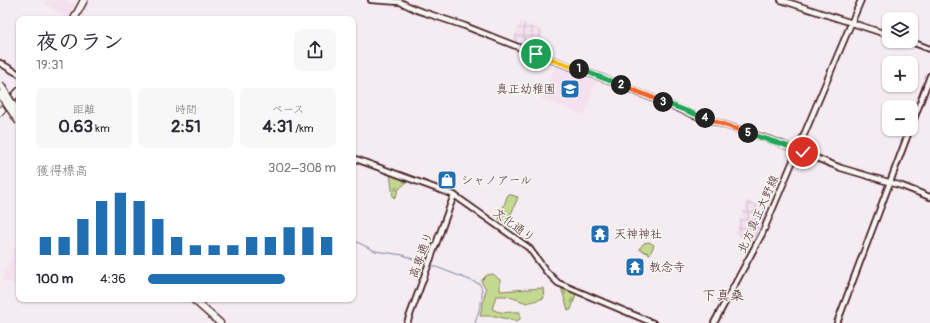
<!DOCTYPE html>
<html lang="ja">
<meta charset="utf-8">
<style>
:root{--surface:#fff;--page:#f7f7f7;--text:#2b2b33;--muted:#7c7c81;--accent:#1f6fb2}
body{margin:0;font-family:Pangolin,"Klee One",sans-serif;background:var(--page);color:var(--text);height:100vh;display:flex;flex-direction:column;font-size:15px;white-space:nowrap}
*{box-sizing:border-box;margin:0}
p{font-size:13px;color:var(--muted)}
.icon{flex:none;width:22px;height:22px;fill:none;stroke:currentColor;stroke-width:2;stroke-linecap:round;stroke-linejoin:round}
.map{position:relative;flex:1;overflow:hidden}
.sheet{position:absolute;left:16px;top:16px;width:340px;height:286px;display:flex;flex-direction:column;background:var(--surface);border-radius:8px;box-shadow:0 1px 3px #0004}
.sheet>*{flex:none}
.fabs{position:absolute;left:882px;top:12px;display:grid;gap:8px}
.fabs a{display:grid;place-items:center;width:36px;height:36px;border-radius:8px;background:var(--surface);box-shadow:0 1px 3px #0004;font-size:20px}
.pin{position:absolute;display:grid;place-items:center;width:34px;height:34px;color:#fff;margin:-17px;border:2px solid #fff;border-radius:50%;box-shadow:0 1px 4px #0007}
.km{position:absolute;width:20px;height:20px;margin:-10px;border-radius:50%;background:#222;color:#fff;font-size:11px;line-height:20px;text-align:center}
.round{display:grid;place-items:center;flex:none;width:42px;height:42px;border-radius:8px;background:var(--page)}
.summary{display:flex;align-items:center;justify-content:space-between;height:68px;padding:0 20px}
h1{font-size:22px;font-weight:700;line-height:30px}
.stats{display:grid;grid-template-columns:repeat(3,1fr);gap:6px;height:68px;padding:4px 20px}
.stats div{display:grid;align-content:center;border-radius:8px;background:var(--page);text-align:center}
.stats b{font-size:17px;font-weight:700}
.stats small{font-size:11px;font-weight:400}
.stats p{font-size:11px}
.chart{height:112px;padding:8px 20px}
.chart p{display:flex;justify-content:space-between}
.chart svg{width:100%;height:72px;margin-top:4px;stroke:var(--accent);stroke-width:6}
ul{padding:0 20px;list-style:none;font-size:13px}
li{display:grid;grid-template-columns:64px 48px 1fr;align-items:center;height:30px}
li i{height:10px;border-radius:5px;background:var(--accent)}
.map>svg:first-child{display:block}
.built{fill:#f4e0ef}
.industrial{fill:url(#industrial-grid)}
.green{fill:#c3d98f;stroke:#867c5d}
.cemetery{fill:url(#cemetery-stones);stroke:#867c5d}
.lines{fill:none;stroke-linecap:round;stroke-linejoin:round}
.stream{stroke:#7583a1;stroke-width:1}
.secondary-casing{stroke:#4a1f2b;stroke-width:8}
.highway-casing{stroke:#4a1f2b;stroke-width:9}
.secondary{stroke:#f6f6f2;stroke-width:4.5}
.highway{stroke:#f6f6f2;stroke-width:6}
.highway-bridge-casing{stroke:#4a1f2b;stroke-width:9;stroke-linecap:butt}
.highway-bridge{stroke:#f6f6f2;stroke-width:6}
.split-1-casing{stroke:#fff;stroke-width:8}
.split-2-casing{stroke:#fff;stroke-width:8}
.split-3-casing{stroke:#fff;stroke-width:8}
.split-4-casing{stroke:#fff;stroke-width:8}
.split-5-casing{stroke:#fff;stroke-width:8}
.split-6-casing{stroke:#fff;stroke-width:8}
.split-7-casing{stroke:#fff;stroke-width:8}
.split-1{stroke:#f5b400;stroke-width:5}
.split-2{stroke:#22a559;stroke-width:5}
.split-3{stroke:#f0652b;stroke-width:5}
.split-4{stroke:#22a559;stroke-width:5}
.split-5{stroke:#f0652b;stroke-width:5}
.split-6{stroke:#22a559;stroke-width:5}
.split-7{stroke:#f5b400;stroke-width:5}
.labels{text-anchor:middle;stroke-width:3;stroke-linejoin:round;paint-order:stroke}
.poi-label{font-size:12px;fill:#4a1f2b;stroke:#f6f6f2;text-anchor:start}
.street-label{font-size:12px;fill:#4a1f2b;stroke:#f6f6f2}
.quarter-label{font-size:14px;fill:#4a1f2b;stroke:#f6f6f2}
</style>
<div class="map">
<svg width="930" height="323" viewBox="0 0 930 323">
<defs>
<pattern id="industrial-grid" width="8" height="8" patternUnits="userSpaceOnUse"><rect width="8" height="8" fill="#f4e0ef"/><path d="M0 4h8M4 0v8" fill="none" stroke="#d3c0cd"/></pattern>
<pattern id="cemetery-stones" width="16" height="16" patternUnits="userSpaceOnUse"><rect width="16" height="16" fill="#c3d98f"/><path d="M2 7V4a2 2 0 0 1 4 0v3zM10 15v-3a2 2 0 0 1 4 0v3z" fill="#a9ba7c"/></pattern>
</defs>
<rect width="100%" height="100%" fill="#f5ecf1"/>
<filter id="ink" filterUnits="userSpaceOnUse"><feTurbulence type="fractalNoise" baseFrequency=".025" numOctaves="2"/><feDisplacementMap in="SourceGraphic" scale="8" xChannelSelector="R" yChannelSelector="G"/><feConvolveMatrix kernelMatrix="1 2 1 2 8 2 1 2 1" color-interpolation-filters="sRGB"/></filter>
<g filter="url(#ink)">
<g class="built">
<polygon points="47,0 66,0 78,6 71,19 63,19 64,15 45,4"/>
<polygon points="555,65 597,79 585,115 542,99"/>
<polygon points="19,235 19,286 2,280"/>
</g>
<g class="industrial">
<polygon points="520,22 544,31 536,52 514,44 513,42"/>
<polygon points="747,201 771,210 756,243 735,234"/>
</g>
<g class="green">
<polygon points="508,194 518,197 507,224 499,219"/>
<polygon points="649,242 654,245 650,254 639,249 644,243"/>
<path d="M 493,274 L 500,280 L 500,291 L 543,288 L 544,298 L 527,303 L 507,296 L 496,296 L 492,309 C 503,315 509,311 520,312 L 520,319 L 517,321 L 495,316 L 480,316 L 486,289 L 481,281 L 487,275 Z"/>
</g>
<g class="cemetery">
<polygon points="390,173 409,180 399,189 395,198 393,197"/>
<polygon points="561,287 576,294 571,310 568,310"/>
</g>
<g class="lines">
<g class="stream">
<polyline points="353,240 375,251 403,255 426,264"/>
<path d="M 431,265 L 480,284 C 486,295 478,312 475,323"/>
</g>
<g class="secondary-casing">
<g id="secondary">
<polyline points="371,0 400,2 417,10 465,26 536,54 600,77 697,116 777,142 841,168 902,186 930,197"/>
<polyline points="781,0 889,35"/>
<polyline points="909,41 930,49"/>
<polyline points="0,63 19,74"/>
<polyline points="911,127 930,76"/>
<polyline points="353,158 454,195 529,248 546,271 558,283 653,323"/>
<polyline points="407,323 454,195"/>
<polyline points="714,323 762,234 861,0"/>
<polyline points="837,323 910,129"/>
</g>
</g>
<g class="highway-casing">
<g id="highway">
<polyline points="74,19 84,0"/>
<polyline points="0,112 19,91"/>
<polyline points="193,299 220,323"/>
</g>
</g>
<use href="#secondary" class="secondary"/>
<use href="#highway" class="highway"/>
<g class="highway-bridge-casing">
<g id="highway-bridge">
<polyline points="0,84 19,114"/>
<polyline points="0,94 19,122"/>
</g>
</g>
<use href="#highway-bridge" class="highway-bridge"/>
</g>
</g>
<g class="lines" filter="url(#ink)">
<g class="split-1-casing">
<polyline id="split-1" points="536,54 579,69"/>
</g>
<g class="split-2-casing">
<polyline id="split-2" points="579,69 621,85"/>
</g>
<g class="split-3-casing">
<polyline id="split-3" points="621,85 663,102"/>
</g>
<g class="split-4-casing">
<polyline id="split-4" points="663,102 705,118"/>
</g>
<g class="split-5-casing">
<polyline id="split-5" points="705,118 748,133"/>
</g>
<g class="split-6-casing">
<polyline id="split-6" points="748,133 790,147"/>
</g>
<g class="split-7-casing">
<polyline id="split-7" points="790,147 803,152"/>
</g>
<use href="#split-1" class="split-1"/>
<use href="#split-2" class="split-2"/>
<use href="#split-3" class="split-3"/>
<use href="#split-4" class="split-4"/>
<use href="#split-5" class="split-5"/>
<use href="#split-6" class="split-6"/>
<use href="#split-7" class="split-7"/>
</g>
<defs>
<g id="school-square" transform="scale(1)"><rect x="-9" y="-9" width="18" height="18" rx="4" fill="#1f6fb2" stroke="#f6f6f2"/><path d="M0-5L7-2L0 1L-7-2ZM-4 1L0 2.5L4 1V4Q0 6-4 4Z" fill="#fff"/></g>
<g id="shop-square" transform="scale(1)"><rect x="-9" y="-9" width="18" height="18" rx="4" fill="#1f6fb2" stroke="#f6f6f2"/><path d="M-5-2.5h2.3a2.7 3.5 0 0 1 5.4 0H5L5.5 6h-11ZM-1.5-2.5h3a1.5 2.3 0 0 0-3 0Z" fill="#fff"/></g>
<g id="temple-square" transform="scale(1)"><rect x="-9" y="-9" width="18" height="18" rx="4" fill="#1f6fb2" stroke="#f6f6f2"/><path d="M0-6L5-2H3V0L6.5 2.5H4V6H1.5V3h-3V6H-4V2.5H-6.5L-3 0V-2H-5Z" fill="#fff"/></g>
</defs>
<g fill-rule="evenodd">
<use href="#school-square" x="570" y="89"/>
<use href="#shop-square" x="447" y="180"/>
<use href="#temple-square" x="600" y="234"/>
<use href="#temple-square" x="635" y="267"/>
</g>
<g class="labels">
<g class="poi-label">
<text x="556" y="93" text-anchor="end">真正幼稚園</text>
<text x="461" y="184">シャノアール</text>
<text x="614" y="238">天神神社</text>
<text x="649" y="271">教念寺</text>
</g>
<g class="street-label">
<text transform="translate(758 214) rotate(-66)" y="4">北方真正大野線</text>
<text transform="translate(514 225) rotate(37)" y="4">文化通り</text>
<text transform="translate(421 255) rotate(-70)" y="4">高専通り</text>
</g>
<g class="quarter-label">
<text x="723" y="300">下真桑</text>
</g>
</g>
</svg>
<div class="fabs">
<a><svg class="icon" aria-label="layers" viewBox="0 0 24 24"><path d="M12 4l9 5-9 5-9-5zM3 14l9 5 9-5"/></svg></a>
<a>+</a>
<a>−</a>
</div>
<div class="pin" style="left:536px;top:54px;background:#1e9e55"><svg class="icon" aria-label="arrive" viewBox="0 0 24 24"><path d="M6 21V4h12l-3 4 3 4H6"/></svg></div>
<div class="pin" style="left:803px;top:152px;background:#d93025"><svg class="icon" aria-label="check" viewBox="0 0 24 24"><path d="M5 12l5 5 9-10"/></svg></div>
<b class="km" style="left:579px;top:69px">1</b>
<b class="km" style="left:621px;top:85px">2</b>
<b class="km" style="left:663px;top:102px">3</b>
<b class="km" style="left:705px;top:118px">4</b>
<b class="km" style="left:748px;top:133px">5</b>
<section class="sheet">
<div class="summary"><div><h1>夜のラン</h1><p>19:31</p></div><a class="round"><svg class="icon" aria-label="share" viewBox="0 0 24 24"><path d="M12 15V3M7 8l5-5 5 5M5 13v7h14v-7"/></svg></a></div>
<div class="stats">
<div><p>距離</p><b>0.63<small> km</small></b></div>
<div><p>時間</p><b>2:51</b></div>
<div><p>ペース</p><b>4:31<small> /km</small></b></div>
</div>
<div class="chart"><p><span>獲得標高</span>302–308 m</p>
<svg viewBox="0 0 160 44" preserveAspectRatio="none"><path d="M5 44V33M15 44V33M25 44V22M35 44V11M45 44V6M55 44V11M65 44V22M75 44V33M85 44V38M95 44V38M105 44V38M115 44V33M125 44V33M135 44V27M145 44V27M155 44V33"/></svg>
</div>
<ul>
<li><b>100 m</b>4:36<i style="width:73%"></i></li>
</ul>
</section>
</div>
